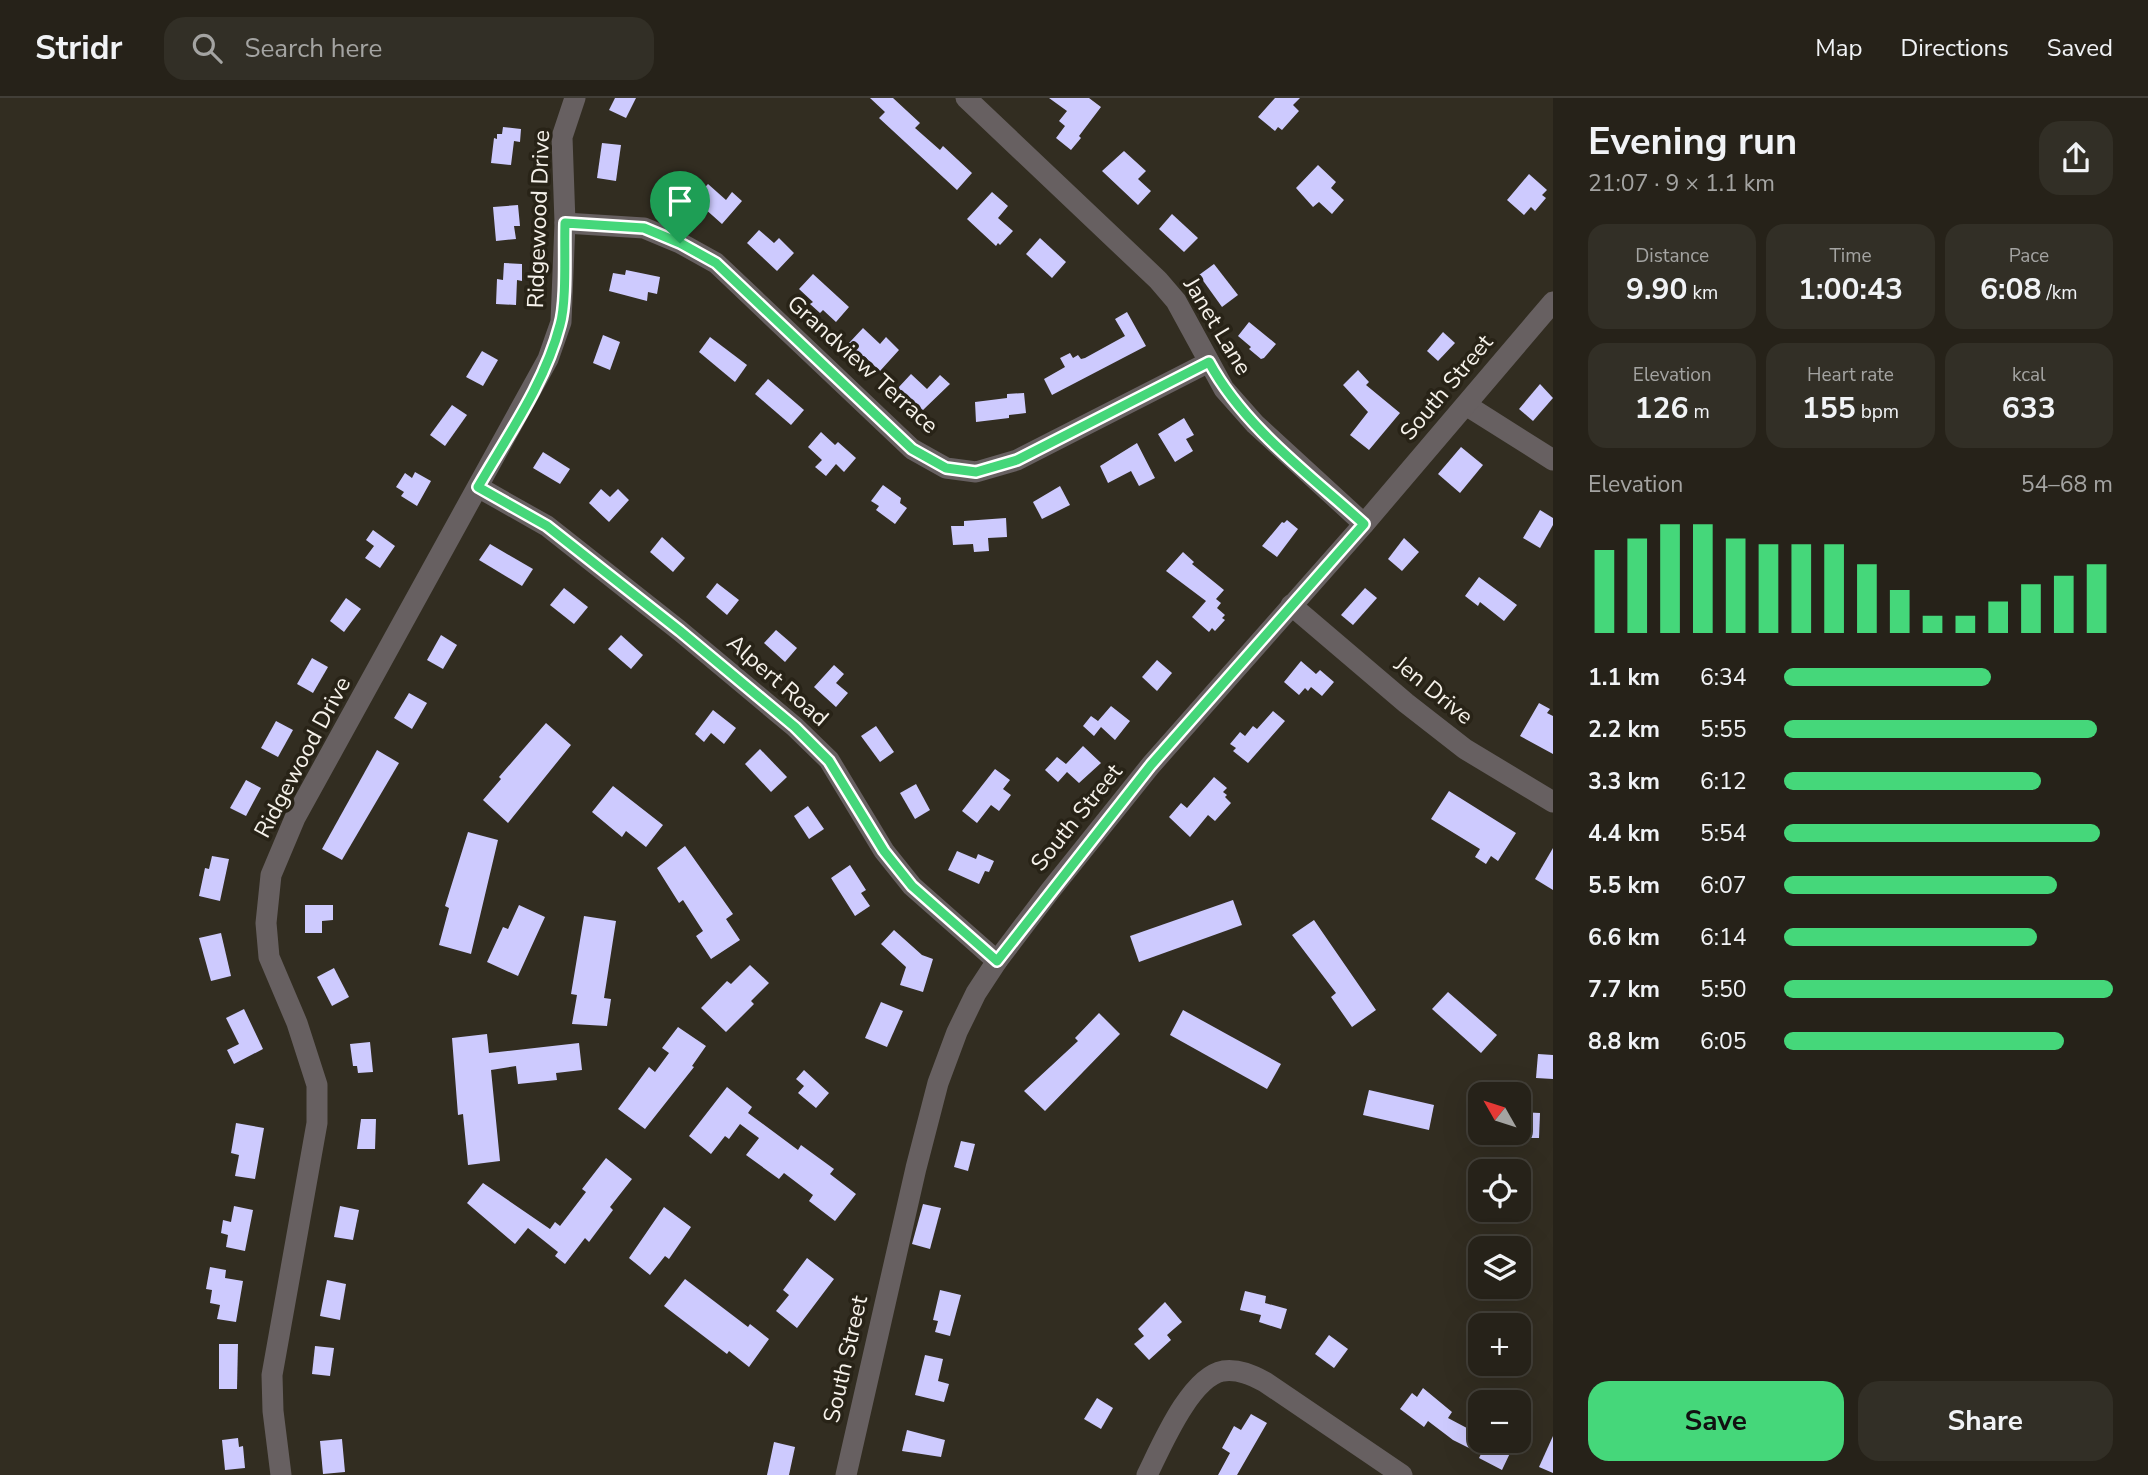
<!DOCTYPE html>
<meta charset="utf-8">
<style>
:root{--surface:#262219;--page:#322f26;--text:#f1f3f6;--muted:#a4a4a2;--line:#423f38;--accent:#45d77a}
body{margin:0;font-family:"Nunito Sans",sans-serif;background:var(--page);color:var(--text);height:100vh;display:flex;flex-direction:column;font-size:26px;white-space:nowrap}
*{box-sizing:border-box;margin:0}
p{font-size:23px;color:var(--muted)}
.icon{flex:none;width:38px;height:38px;fill:none;stroke:currentColor;stroke-width:2;stroke-linecap:round;stroke-linejoin:round}
.map{position:relative;flex:1;overflow:hidden}
.panel{display:flex;flex-direction:column;background:var(--surface);width:595px}
.panel>*{flex:none}
.needle{width:46px;rotate:309deg}
.buttons{position:absolute;left:1468px;top:984px;display:grid;gap:14px}
.buttons a{display:grid;place-items:center;width:63px;height:63px;border-radius:14px;background:var(--surface);box-shadow:0 7px 28px #0002,0 0 0 2px var(--line);font-size:35px}
.pin{position:absolute;display:grid;place-items:center;width:60px;height:60px;color:#fff;margin:-72px -30px;border-radius:50% 50% 50% 0;rotate:-45deg;box-shadow:0 0 7px #0007}
.pin .icon{rotate:45deg}
.round{display:grid;place-items:center;flex:none;width:74px;height:74px;border-radius:21px;background:var(--page)}
.headline{display:flex;align-items:center;justify-content:space-between;height:119px;padding:0 35px}
h1{font-size:38px;font-weight:700;line-height:52px}
.stats{display:grid;grid-template-columns:repeat(3,1fr);gap:10px;height:119px;padding:7px 35px}
.stats div{display:grid;align-content:center;border-radius:18px;background:var(--page);text-align:center}
.stats b{font-size:30px;font-weight:700}
.stats small{font-size:19px;font-weight:400}
.stats p{font-size:19px}
.chart{height:196px;padding:14px 35px}
.chart p{display:flex;justify-content:space-between}
.chart svg{width:100%;height:126px;margin-top:7px;stroke:var(--accent);stroke-width:6}
.cta{display:flex;gap:14px;margin-top:auto;padding:14px 35px}
.cta a{flex:1;height:80px;border-radius:21px;background:var(--accent);color:#111;font-size:28px;font-weight:700;line-height:80px;text-align:center}
.cta a+a{background:var(--page);color:var(--text)}
ul{padding:0 35px;list-style:none;font-size:23px}
li{display:grid;grid-template-columns:112px 84px 1fr;align-items:center;height:52px}
li i{height:18px;border-radius:9px;background:var(--accent)}
header{display:flex;align-items:center;gap:42px;box-sizing:border-box;height:98px;padding:0 35px;background:var(--surface);border-bottom:2px solid var(--line)}
header strong{font-size:33px}
nav{display:flex;gap:38px;margin-inline-start:auto;font-size:24px}
.search{width:490px;height:63px;background:var(--page);display:flex;align-items:center;gap:18px;box-sizing:border-box;padding:0 24px;border-radius:21px;color:var(--muted);font-size:26px}
main{display:flex;flex:1;min-height:0}
.map>svg:first-child{display:block}
.building{fill:#cdcafe}
.lines{fill:none;stroke-linecap:round;stroke-linejoin:round}
.minor{stroke:#676061;stroke-width:21}
.route-casing{stroke:#fff;stroke-width:14}
.route{stroke:#45d77a;stroke-width:9}
.labels{text-anchor:middle;stroke-width:7;stroke-linejoin:round;paint-order:stroke}
.street-label{font-size:23px;fill:#f6f2eb;stroke:#282317}
</style>
<header>
<strong>Stridr</strong>
<div class="search"><svg class="icon" aria-label="search" viewBox="0 0 24 24"><circle cx="10" cy="10" r="6"/><path d="M15 15l6 6"/></svg>Search here</div>
<nav><a>Map</a><a>Directions</a><a>Saved</a></nav>
</header>
<main>
<div class="map">
<svg width="1553" height="1377" viewBox="0 0 1553 1377">
<rect width="100%" height="100%" fill="#322d21"/>
<g class="building">
<polygon points="615,0 636,0 626,20 609,12"/>
<polygon points="870,0 893,0 920,25 915,30 940,52 943,48 972,75 957,92 879,20 885,14"/>
<polygon points="1049,0 1089,0 1101,9 1079,38 1081,40 1071,52 1056,40 1065,28 1059,23 1067,13"/>
<polygon points="1275,0 1300,0 1293,7 1299,13 1282,32 1278,29 1275,33 1258,19"/>
<polygon points="503,29 521,31 520,44 514,43 511,67 491,65 494,40 497,41 497,36 502,36"/>
<polygon points="602,45 621,47 616,83 597,80"/>
<polygon points="1124,53 1146,73 1138,81 1151,93 1138,107 1102,73"/>
<polygon points="1318,67 1336,84 1331,90 1344,102 1332,116 1319,104 1313,109 1296,90"/>
<polygon points="1529,76 1547,92 1542,97 1546,100 1535,113 1531,109 1524,117 1507,102"/>
<polygon points="708,86 726,102 732,94 742,103 722,126 694,101"/>
<polygon points="992,94 1008,108 998,120 1013,133 1000,147 998,145 996,148 967,121"/>
<polygon points="518,107 520,128 514,128 516,141 496,143 493,109"/>
<polygon points="1172,116 1198,140 1184,154 1159,131"/>
<polygon points="759,132 774,145 779,140 794,155 777,173 747,145"/>
<polygon points="1040,140 1066,164 1052,180 1026,156"/>
<polygon points="504,165 522,166 522,183 517,182 516,207 496,206 497,181 503,182"/>
<polygon points="1214,166 1238,197 1222,209 1199,177"/>
<polygon points="626,172 660,179 657,196 648,194 647,203 609,193 613,175 625,177"/>
<polygon points="813,176 849,209 836,224 823,212 820,215 810,206 813,204 799,191"/>
<polygon points="1127,214 1146,248 1052,297 1044,281 1065,269 1060,260 1070,255 1073,260 1078,257 1081,261 1085,260 1125,238 1115,221"/>
<polygon points="1249,224 1276,246 1264,260 1261,261 1249,251 1251,249 1238,238"/>
<polygon points="863,230 880,246 886,239 899,252 880,273 865,259 861,262 848,250 852,247 849,245"/>
<polygon points="1443,234 1455,245 1438,263 1427,253"/>
<polygon points="603,237 620,244 610,272 593,265"/>
<polygon points="710,239 747,267 735,284 699,254"/>
<polygon points="482,253 498,262 483,288 466,279"/>
<polygon points="1358,272 1369,284 1366,287 1400,315 1369,352 1350,337 1368,314 1343,287"/>
<polygon points="911,276 927,291 940,277 950,286 923,312 898,290"/>
<polygon points="768,281 804,312 791,327 755,296"/>
<polygon points="1540,286 1553,300 1533,323 1519,311"/>
<polygon points="1024,295 1026,315 1009,317 1009,320 976,324 975,304 1007,300 1007,296"/>
<polygon points="452,307 467,317 445,348 430,337"/>
<polygon points="1184,320 1194,337 1186,341 1193,353 1175,364 1158,336"/>
<polygon points="821,334 835,347 838,344 856,360 844,374 836,366 826,378 815,369 822,362 808,349"/>
<polygon points="1137,345 1155,380 1139,388 1131,373 1108,385 1100,368"/>
<polygon points="1461,349 1483,367 1460,395 1438,376"/>
<polygon points="543,354 570,371 560,386 533,370"/>
<polygon points="415,374 431,383 417,408 401,398 404,394 396,389 405,375 412,380"/>
<polygon points="883,387 901,400 900,405 907,410 895,426 876,412 879,408 871,403"/>
<polygon points="1060,388 1070,407 1042,421 1033,404"/>
<polygon points="601,391 610,399 618,391 629,402 609,424 589,405"/>
<polygon points="1540,412 1553,420 1553,427 1540,450 1523,440"/>
<polygon points="1006,420 1007,439 988,440 989,453 974,454 973,446 953,447 951,428 964,428 964,423"/>
<polygon points="1287,422 1298,431 1277,459 1262,448 1282,424 1284,425"/>
<polygon points="373,432 395,448 380,470 365,460 374,448 366,442"/>
<polygon points="662,439 685,460 673,474 650,454"/>
<polygon points="1404,440 1419,454 1402,473 1388,461"/>
<polygon points="490,446 533,471 522,488 479,462"/>
<polygon points="1183,454 1194,464 1192,466 1224,492 1216,501 1221,505 1217,510 1225,517 1222,520 1225,522 1215,533 1212,530 1209,534 1192,519 1206,503 1166,473"/>
<polygon points="1479,479 1517,507 1504,523 1480,504 1478,508 1465,498"/>
<polygon points="717,485 739,502 727,517 706,499"/>
<polygon points="564,490 588,509 574,526 550,507"/>
<polygon points="1365,490 1377,500 1353,527 1341,517"/>
<polygon points="346,500 361,511 344,534 330,523"/>
<polygon points="776,532 797,550 785,564 764,545"/>
<polygon points="441,537 457,547 443,571 427,562"/>
<polygon points="621,537 643,557 631,571 608,551"/>
<polygon points="312,560 328,569 313,595 297,586"/>
<polygon points="1157,562 1172,575 1157,593 1142,579"/>
<polygon points="1301,563 1316,576 1320,572 1334,584 1322,598 1311,589 1308,593 1305,590 1299,597 1284,584"/>
<polygon points="834,567 844,576 836,585 848,595 836,609 814,589"/>
<polygon points="409,595 427,605 412,631 394,620"/>
<polygon points="1539,605 1550,611 1547,615 1553,618 1553,656 1520,638"/>
<polygon points="1111,608 1130,623 1115,642 1101,629 1094,638 1083,628 1091,618 1098,623"/>
<polygon points="713,612 736,630 724,646 711,635 704,644 695,636"/>
<polygon points="1273,613 1285,623 1248,665 1233,653 1236,650 1230,646 1240,634 1245,638 1253,628 1257,631"/>
<polygon points="276,623 293,632 278,659 261,650"/>
<polygon points="546,625 571,647 508,725 483,702 501,681 499,679"/>
<polygon points="876,628 894,654 880,664 861,638"/>
<polygon points="1083,648 1101,665 1079,685 1067,674 1058,684 1045,672 1057,659 1066,666"/>
<polygon points="760,651 787,679 771,694 745,666"/>
<polygon points="377,652 399,665 342,762 322,751"/>
<polygon points="995,671 1010,682 1003,691 1011,697 999,713 991,707 977,725 962,713"/>
<polygon points="1214,679 1227,690 1223,694 1227,697 1225,699 1231,705 1215,723 1208,717 1190,739 1169,719 1181,705 1187,710"/>
<polygon points="246,682 261,690 246,718 230,710"/>
<polygon points="916,686 930,712 915,721 900,695"/>
<polygon points="613,688 663,727 646,749 626,733 622,739 592,714"/>
<polygon points="1449,693 1516,735 1498,763 1491,758 1486,766 1475,759 1480,751 1431,721"/>
<polygon points="808,708 824,731 809,741 794,718"/>
<polygon points="468,734 498,742 471,856 439,847 449,810 445,808"/>
<polygon points="685,748 733,816 726,821 740,842 711,861 696,838 703,833 683,802 679,805 657,770"/>
<polygon points="1553,750 1553,792 1535,781"/>
<polygon points="957,753 976,761 978,756 994,763 989,774 985,773 979,786 948,772"/>
<polygon points="212,758 229,761 220,803 199,798 205,770 209,771"/>
<polygon points="850,767 866,792 861,795 870,808 855,818 831,780"/>
<polygon points="1233,802 1242,827 1139,864 1130,838"/>
<polygon points="305,807 333,807 333,822 322,823 322,835 305,835"/>
<polygon points="519,807 545,819 518,878 487,864 503,829 508,831"/>
<polygon points="584,818 616,823 604,900 611,901 607,928 572,926 577,897 571,896"/>
<polygon points="1314,822 1376,912 1352,929 1331,899 1336,895 1292,837"/>
<polygon points="894,832 922,857 933,861 923,894 900,887 906,869 881,846"/>
<polygon points="221,835 231,878 211,883 199,840"/>
<polygon points="750,867 769,885 751,903 754,906 726,934 701,910 727,883 731,886"/>
<polygon points="334,870 349,899 332,908 317,879"/>
<polygon points="1448,894 1497,937 1481,955 1432,911"/>
<polygon points="881,904 903,913 887,949 865,940"/>
<polygon points="244,911 263,951 234,966 227,952 239,946 226,920"/>
<polygon points="1183,912 1281,966 1267,991 1170,937"/>
<polygon points="1099,915 1120,936 1045,1013 1024,993 1078,943 1075,940"/>
<polygon points="678,929 706,948 692,968 694,969 645,1031 618,1011 649,969 655,974 669,955 662,950"/>
<polygon points="487,936 489,955 579,945 582,972 556,975 557,982 518,986 516,968 491,972 500,1063 468,1067 463,1016 458,1017 452,940"/>
<polygon points="370,944 373,974 358,975 357,968 353,968 350,946"/>
<polygon points="1538,956 1553,957 1553,981 1536,980"/>
<polygon points="804,972 829,995 816,1010 798,995 804,988 796,981"/>
<polygon points="727,989 752,1009 748,1015 798,1052 801,1047 834,1071 830,1076 856,1096 835,1123 809,1103 813,1097 784,1075 779,1081 746,1057 759,1040 740,1026 729,1041 725,1038 711,1056 689,1038"/>
<polygon points="1369,992 1434,1007 1429,1032 1363,1017"/>
<polygon points="1519,1014 1540,1015 1539,1040 1519,1040"/>
<polygon points="361,1021 376,1021 375,1051 357,1051"/>
<polygon points="236,1025 264,1030 255,1081 235,1078 239,1057 231,1055"/>
<polygon points="961,1043 975,1046 968,1073 954,1069"/>
<polygon points="606,1060 632,1081 610,1109 613,1112 589,1144 585,1140 565,1166 555,1158 558,1154 528,1130 515,1146 467,1105 483,1085 550,1131 555,1124 560,1128 586,1094 582,1091"/>
<polygon points="923,1106 941,1110 930,1151 912,1146"/>
<polygon points="234,1108 253,1112 245,1153 226,1149 228,1137 221,1135 223,1122 231,1124"/>
<polygon points="340,1108 359,1112 353,1142 334,1139"/>
<polygon points="664,1109 691,1129 669,1161 665,1158 650,1177 629,1160"/>
<polygon points="807,1160 834,1181 797,1230 776,1213 789,1197 783,1192"/>
<polygon points="210,1169 226,1172 225,1180 243,1183 236,1224 217,1221 220,1207 210,1205 212,1192 206,1191"/>
<polygon points="685,1181 748,1229 750,1226 769,1241 749,1269 729,1253 727,1256 664,1208"/>
<polygon points="327,1182 346,1186 340,1222 320,1218"/>
<polygon points="940,1192 961,1197 950,1238 935,1234 938,1223 933,1222"/>
<polygon points="1245,1193 1266,1198 1265,1205 1287,1211 1281,1231 1259,1224 1261,1217 1240,1212"/>
<polygon points="1165,1204 1182,1224 1167,1237 1171,1242 1149,1262 1134,1246 1144,1238 1138,1231"/>
<polygon points="1329,1237 1348,1251 1334,1270 1315,1256"/>
<polygon points="219,1246 238,1246 237,1291 219,1291"/>
<polygon points="315,1248 334,1250 330,1278 312,1276"/>
<polygon points="925,1257 943,1261 938,1283 949,1286 944,1304 915,1297"/>
<polygon points="1423,1290 1452,1314 1448,1320 1480,1337 1480,1342 1491,1342 1511,1353 1502,1372 1479,1360 1481,1356 1453,1342 1428,1323 1424,1329 1400,1311 1412,1295 1417,1299"/>
<polygon points="1097,1300 1113,1310 1101,1331 1084,1321"/>
<polygon points="1251,1316 1267,1325 1237,1377 1218,1377 1230,1355 1222,1350 1234,1328 1241,1332"/>
<polygon points="907,1332 945,1342 941,1359 902,1353"/>
<polygon points="1553,1338 1553,1375 1539,1369"/>
<polygon points="238,1340 239,1349 243,1348 245,1370 225,1372 222,1342"/>
<polygon points="342,1341 345,1374 323,1376 320,1343"/>
<polygon points="774,1344 795,1349 789,1377 767,1377"/>
</g>
<g class="lines">
<g class="minor">
<polyline points="966,0 1158,182 1176,203 1224,291 1255,326 1364,426"/>
<polyline points="565,125 644,130 680,145 716,165 912,351 946,370 976,374 1017,362 1209,264"/>
<polyline points="1466,307 1553,362"/>
<polyline points="478,389 547,428 680,533 795,629 829,662 884,753 912,788 997,863"/>
<polyline points="1291,507 1406,605 1465,651 1553,704"/>
<polyline points="281,1377 273,1313 272,1277 317,1025 317,987 297,925 269,859 266,825 271,777 295,720 548,261 561,224 565,125 562,39 575,0"/>
<polyline points="846,1377 916,1070 938,985 957,934 976,895 997,863 1050,793 1151,667 1364,426 1553,204"/>
<path d="M 1147,1377 C 1161,1349 1190,1279 1223,1273 C 1239,1271 1252,1277 1265,1284 L 1402,1377"/>
</g>
</g>
<g class="lines">
<g class="route-casing">
<path id="route" d="M 565,125 L 644,130 L 680,145 L 716,165 L 912,351 L 946,370 L 976,374 L 1017,362 L 1209,264 C 1244,329 1310,377 1364,426 L 1151,667 L 997,863 L 912,788 L 884,753 L 829,663 L 795,629 L 680,533 L 547,428 L 478,389 C 508,337 545,285 560,227 C 567,203 564,152 565,125 Z"/>
</g>
<use href="#route" class="route"/>
</g>
<g class="labels">
<g class="street-label">
<text transform="translate(538 121) rotate(-88)" y="8">Ridgewood Drive</text>
<text transform="translate(1218 228) rotate(59)" y="8">Janet Lane</text>
<text transform="translate(863 266) rotate(42)" y="8">Grandview Terrace</text>
<text transform="translate(1446 289) rotate(-50)" y="8">South Street</text>
<text transform="translate(778 582) rotate(41)" y="8">Alpert Road</text>
<text transform="translate(1434 592) rotate(39)" y="8">Jen Drive</text>
<text transform="translate(302 659) rotate(-62)" y="8">Ridgewood Drive</text>
<text transform="translate(1076 719) rotate(-51)" y="8">South Street</text>
<text transform="translate(845 1261) rotate(-77)" y="8">South Street</text>
</g>
</g>
</svg>
<div class="buttons">
<a><svg class="needle" viewBox="-14 -14 28 28"><path d="M0-13l5 13h-10z" fill="#e53935"/><path d="M0 13l5-13h-10z" fill="#a4a4a2"/></svg></a>
<a><svg class="icon" aria-label="locate" viewBox="0 0 24 24"><circle cx="12" cy="12" r="6"/><path d="M12 2v4M12 18v4M2 12h4M18 12h4"/></svg></a>
<a><svg class="icon" aria-label="layers" viewBox="0 0 24 24"><path d="M12 4l9 5-9 5-9-5zM3 14l9 5 9-5"/></svg></a>
<a>+</a>
<a>−</a>
</div>
<div class="pin" style="left:680px;top:145px;background:#1e9e55"><svg class="icon" aria-label="arrive" viewBox="0 0 24 24"><path d="M6 21V4h12l-3 4 3 4H6"/></svg></div>
</div>
<section class="panel">
<div class="headline"><div><h1>Evening run</h1><p>21:07 · 9 × 1.1 km</p></div><a class="round"><svg class="icon" aria-label="share" viewBox="0 0 24 24"><path d="M12 15V3M7 8l5-5 5 5M5 13v7h14v-7"/></svg></a></div>
<div class="stats">
<div><p>Distance</p><b>9.90<small> km</small></b></div>
<div><p>Time</p><b>1:00:43</b></div>
<div><p>Pace</p><b>6:08<small> /km</small></b></div>
</div>
<div class="stats">
<div><p>Elevation</p><b>126<small> m</small></b></div>
<div><p>Heart rate</p><b>155<small> bpm</small></b></div>
<div><p>kcal</p><b>633</b></div>
</div>
<div class="chart"><p><span>Elevation</span>54–68 m</p>
<svg viewBox="0 0 160 44" preserveAspectRatio="none"><path d="M5 44V15M15 44V11M25 44V6M35 44V6M45 44V11M55 44V13M65 44V13M75 44V13M85 44V20M95 44V29M105 44V38M115 44V38M125 44V33M135 44V27M145 44V24M155 44V20"/></svg>
</div>
<ul>
<li><b>1.1 km</b>6:34<i style="width:63%"></i></li>
<li><b>2.2 km</b>5:55<i style="width:95%"></i></li>
<li><b>3.3 km</b>6:12<i style="width:78%"></i></li>
<li><b>4.4 km</b>5:54<i style="width:96%"></i></li>
<li><b>5.5 km</b>6:07<i style="width:83%"></i></li>
<li><b>6.6 km</b>6:14<i style="width:77%"></i></li>
<li><b>7.7 km</b>5:50<i style="width:100%"></i></li>
<li><b>8.8 km</b>6:05<i style="width:85%"></i></li>
</ul>
<div class="cta"><a>Save</a><a>Share</a></div>
</section>
</main>
